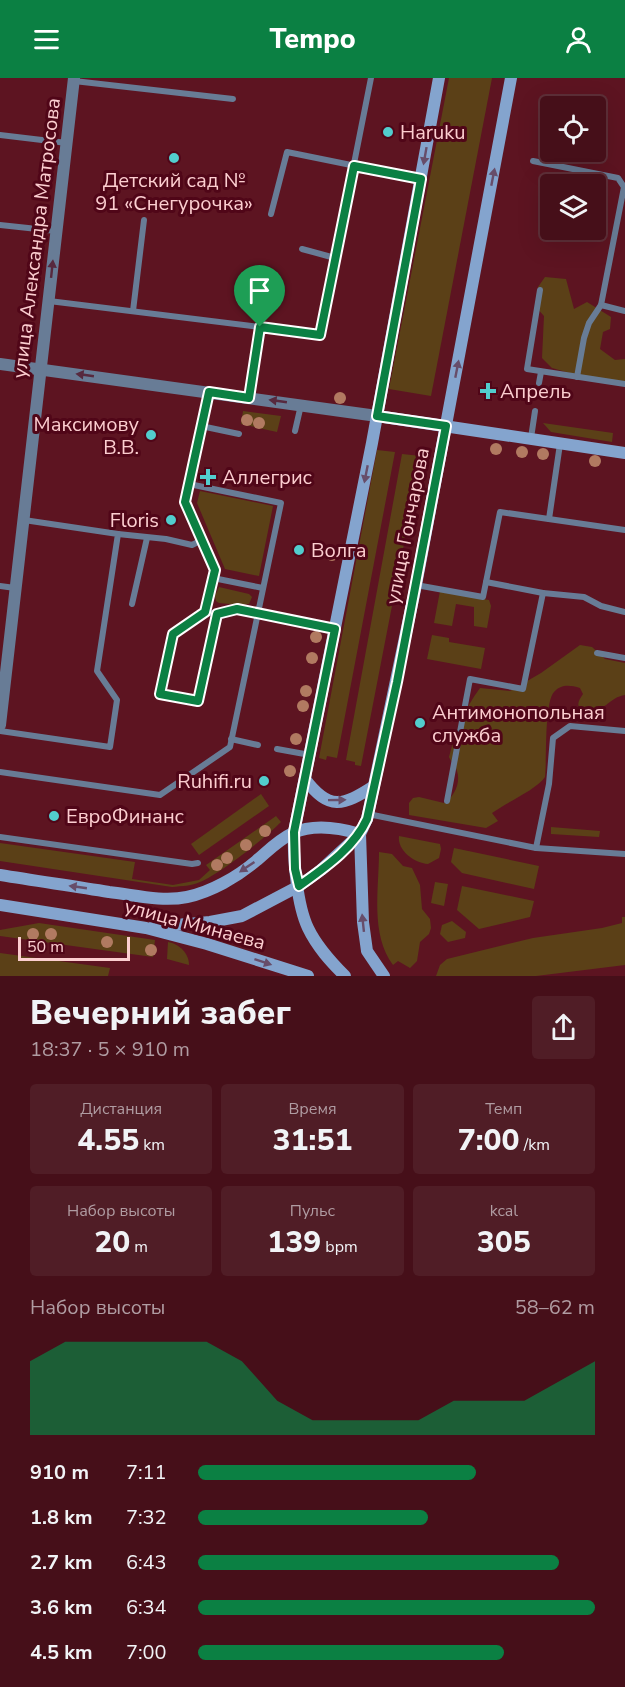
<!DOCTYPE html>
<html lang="ru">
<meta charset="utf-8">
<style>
:root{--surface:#460f19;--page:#501d26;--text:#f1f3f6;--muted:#b09ca2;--line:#5e2f38;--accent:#0b8043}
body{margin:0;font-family:"Nunito Sans",sans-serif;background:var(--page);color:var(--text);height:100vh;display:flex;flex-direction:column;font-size:22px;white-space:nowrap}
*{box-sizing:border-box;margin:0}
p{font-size:20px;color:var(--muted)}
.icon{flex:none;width:33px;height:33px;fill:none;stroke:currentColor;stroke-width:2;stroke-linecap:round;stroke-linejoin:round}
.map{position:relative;height:898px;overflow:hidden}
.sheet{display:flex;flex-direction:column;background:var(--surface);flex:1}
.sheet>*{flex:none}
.tools{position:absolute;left:540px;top:18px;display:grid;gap:12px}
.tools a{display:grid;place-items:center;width:66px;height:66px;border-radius:6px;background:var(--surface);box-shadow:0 6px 24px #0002,0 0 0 2px var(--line);font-size:30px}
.scale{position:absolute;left:18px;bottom:15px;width:112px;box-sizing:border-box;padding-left:6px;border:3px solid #fcced0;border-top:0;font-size:16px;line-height:21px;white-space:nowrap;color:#fcced0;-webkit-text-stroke:4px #500618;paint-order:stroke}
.pin{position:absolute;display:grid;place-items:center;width:51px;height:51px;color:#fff;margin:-62px -26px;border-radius:50% 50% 50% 0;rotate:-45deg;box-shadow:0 0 6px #0007}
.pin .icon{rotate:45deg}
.round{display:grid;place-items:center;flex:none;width:63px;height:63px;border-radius:6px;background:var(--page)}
.headline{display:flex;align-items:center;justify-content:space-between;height:102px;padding:0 30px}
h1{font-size:33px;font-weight:800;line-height:45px}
.stats{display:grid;grid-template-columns:repeat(3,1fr);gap:9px;height:102px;padding:6px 30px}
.stats div{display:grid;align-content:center;border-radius:6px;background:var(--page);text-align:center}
.stats b{font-size:30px;font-weight:800}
.stats small{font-size:16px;font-weight:400}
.stats p{font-size:16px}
.chart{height:168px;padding:12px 30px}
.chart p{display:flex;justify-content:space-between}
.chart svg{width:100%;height:108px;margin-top:6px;fill:var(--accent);opacity:.7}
ul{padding:0 30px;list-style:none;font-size:20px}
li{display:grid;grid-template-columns:96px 72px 1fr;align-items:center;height:45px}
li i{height:15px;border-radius:8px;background:var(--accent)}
header{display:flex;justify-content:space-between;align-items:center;height:78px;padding:0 30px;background:var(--accent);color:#fff;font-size:27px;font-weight:800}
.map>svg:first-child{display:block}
.green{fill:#5b4017}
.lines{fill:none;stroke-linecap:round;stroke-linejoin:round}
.lane{stroke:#687c96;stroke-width:6}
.street{stroke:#687c96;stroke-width:12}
.secondary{stroke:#84a4ce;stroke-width:12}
.tree{fill:#b17a61}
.oneway{fill:#674d6a}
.oneway2{fill:#57293e}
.route-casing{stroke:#fff;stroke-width:12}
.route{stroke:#0b8043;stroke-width:8}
.poi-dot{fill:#52cdcd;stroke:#500618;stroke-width:2}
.labels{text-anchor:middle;stroke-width:6;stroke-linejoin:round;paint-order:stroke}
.poi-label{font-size:20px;fill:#fcced0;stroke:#500618;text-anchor:start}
.street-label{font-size:20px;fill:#fcced0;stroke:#500618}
</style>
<header><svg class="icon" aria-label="menu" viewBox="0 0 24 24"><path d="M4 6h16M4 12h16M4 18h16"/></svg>Tempo<svg class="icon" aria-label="person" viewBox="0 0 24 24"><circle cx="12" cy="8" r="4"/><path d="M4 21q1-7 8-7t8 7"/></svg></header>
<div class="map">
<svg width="625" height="898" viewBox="0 0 625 898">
<rect width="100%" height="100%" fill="#5d1421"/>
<g class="green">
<polygon points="449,0 492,0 431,318 389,311"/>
<polygon points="545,199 566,201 574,231 587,224 611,239 610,251 603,254 600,271 615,282 625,281 625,305 584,299 552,290 542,280 544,238 535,228 538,209"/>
<polygon points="243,333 281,338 277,354 241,346"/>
<polygon points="543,345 613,355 612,364 551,354"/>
<polygon points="377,372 395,374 337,680 327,678 326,682 319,680"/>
<polygon points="402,376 421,378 361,688 355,687 355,684 346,682"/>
<polygon points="200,413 273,428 259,498 225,491 197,425"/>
<polygon points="219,509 249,516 252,519 249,526 240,527 219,525 216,523 215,518"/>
<polygon points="440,513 489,522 491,528 487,550 474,548 474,529 456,526 452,548 434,545"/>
<polygon points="432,557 449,560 449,564 485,570 481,591 427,581"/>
<path d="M 580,567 L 592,569 L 605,581 L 625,585 L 625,617 C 606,620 607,637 580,631 C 576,625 580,621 583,616 L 580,610 C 570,607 561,606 554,614 C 544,625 547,682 545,699 C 536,712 507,724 492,735 L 498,743 L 486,750 L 409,737 L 409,725 L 413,720 L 419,719 L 444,725 C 454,719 461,705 457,693 C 456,688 451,684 449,679 C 455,655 465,630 480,610 L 510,613 L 541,595 Z"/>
<polygon points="261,716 269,728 199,777 191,766"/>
<path d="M 276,738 L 281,744 C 265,760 220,796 200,804 C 192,808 182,808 172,809 L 0,783 L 0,765 L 135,784 L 132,801 L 173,807 L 199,802 L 210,792 L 206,787 Z"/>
<polygon points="551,749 600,753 599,759 551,756"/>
<path d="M 399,758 L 440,766 L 441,771 L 439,780 L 428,786 C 414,785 397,772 399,758 Z"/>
<polygon points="454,770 539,788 534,811 462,795 451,784"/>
<path d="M 379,774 L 392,776 L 403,788 L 412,790 L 420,807 L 422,831 L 430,841 L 431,850 L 429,856 L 420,864 L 417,883 L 410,890 L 398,883 L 393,887 C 370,856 379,811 379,774 Z"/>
<polygon points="435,804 448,806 444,828 431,825"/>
<polygon points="462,808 534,823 530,839 479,851 457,832"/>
<polygon points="622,839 625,839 625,887 536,898 436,898 440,887 447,881 533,860 602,850 622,845"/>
<polygon points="452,843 466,854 465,860 448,864 440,856 442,847"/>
<polygon points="39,845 155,862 153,879 0,858 0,852"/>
<path d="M 168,864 C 179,866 189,875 189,887 L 167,881 Z"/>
<polygon points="0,875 110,890 108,898 0,898"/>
</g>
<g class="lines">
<g class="lane">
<polyline points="74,3 233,21"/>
<polyline points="0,57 67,65"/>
<polyline points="533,83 618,100 624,109 601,227 589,245 584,260 577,299"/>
<polyline points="271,136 287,74 420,101"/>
<polyline points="0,147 56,153"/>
<polyline points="302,171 335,180"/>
<polyline points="540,212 527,291 625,306"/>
<polyline points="49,223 260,249 265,219"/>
<polyline points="601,227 625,233"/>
<polyline points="133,233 144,142"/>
<polyline points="539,305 541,294"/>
<polyline points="249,319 260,249 320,257 371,0"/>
<polyline points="201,348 239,356"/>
<polyline points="295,353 301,327"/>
<polyline points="531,360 535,333"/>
<polyline points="549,441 560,366"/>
<polyline points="118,456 166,461 192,467 202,462"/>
<polyline points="213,500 263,510"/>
<polyline points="416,507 483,519 500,434 625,452"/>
<polyline points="0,508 15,510"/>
<polyline points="543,515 584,519 601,528 625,534"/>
<polyline points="132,526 147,460"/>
<polyline points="205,534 215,492 185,424 208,315"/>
<polyline points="217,536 198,623 160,616 173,556 205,534 217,536 237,531 334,551"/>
<polyline points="597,575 625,580"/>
<polyline points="0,653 110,669 117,622 97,593 118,456 24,442"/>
<polyline points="231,661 258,667"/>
<polyline points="277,671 310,677"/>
<polyline points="0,694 160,717 230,669 281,425 189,406"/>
<polyline points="447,723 470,601 523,611 543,515 486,504"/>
<polyline points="368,736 536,770 625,776"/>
<polyline points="0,759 192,786 198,785"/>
<polyline points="536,770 549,706 553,660 570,648 625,653"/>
</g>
<g class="street">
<polyline points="0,286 377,338"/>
<polyline points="0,647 74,0"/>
</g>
<g class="secondary">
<polyline points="377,338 625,375"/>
<path d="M 305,701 C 329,733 343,728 374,708"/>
<path d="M 0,797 C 36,803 73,808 109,814 C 135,817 162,824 187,819 C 211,814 237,799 256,783 C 268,773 278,762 293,755 C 313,746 340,750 360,756"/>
<polyline points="0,827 146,850 207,866 308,898"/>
<polyline points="153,849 210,844 242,838 299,808 321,792 360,756"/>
<path d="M 345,898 C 331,884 317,869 308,850 C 297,827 293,780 294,754 L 372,365 L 439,0"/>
<polyline points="384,898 367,873 363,844 360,756 367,741 416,507 511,0"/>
</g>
</g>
<g class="tree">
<circle cx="340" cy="320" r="6"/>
<circle cx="247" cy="342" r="6"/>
<circle cx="259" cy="345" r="6"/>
<circle cx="496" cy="371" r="6"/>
<circle cx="522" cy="374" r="6"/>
<circle cx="543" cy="376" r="6"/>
<circle cx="595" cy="383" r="6"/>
<circle cx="332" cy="477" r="6"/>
<circle cx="316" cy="559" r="6"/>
<circle cx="312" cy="580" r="6"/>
<circle cx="306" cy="613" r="6"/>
<circle cx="303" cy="628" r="6"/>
<circle cx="296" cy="661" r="6"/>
<circle cx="290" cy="693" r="6"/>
<circle cx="265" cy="753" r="6"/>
<circle cx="246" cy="767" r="6"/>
<circle cx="227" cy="780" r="6"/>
<circle cx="217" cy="787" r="6"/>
<circle cx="33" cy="856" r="6"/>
<circle cx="51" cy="856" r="6"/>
<circle cx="107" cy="864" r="6"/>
<circle cx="151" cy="872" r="6"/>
</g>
<defs><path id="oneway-solid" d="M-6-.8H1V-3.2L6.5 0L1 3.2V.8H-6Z" transform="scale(1.5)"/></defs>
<g class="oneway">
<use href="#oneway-solid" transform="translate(425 78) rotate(100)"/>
<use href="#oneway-solid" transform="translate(493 99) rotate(-79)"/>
<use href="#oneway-solid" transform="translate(457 291) rotate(-79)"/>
<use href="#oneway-solid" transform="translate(366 396) rotate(101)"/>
<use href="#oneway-solid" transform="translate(337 722) rotate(-1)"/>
<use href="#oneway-solid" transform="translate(247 789) rotate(146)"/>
<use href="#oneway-solid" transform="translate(78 809) rotate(-172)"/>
<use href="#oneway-solid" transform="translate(363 845) rotate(-96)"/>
<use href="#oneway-solid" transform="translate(263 884) rotate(18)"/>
</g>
<g class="oneway2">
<use href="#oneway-solid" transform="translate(52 191) rotate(-84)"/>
<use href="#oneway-solid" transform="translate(85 297) rotate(-172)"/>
<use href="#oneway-solid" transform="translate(278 323) rotate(-172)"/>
</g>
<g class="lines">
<g class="route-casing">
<path id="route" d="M 354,88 L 421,101 L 377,338 L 446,348 L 397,604 L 367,741 C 354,770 324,790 299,808 L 295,791 L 294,754 L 335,551 L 237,531 L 217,536 L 198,623 L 160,616 L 173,556 L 205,534 L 215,492 L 185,424 L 209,314 L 249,320 L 260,249 L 320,257 Z"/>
</g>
<use href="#route" class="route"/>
</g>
<g class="poi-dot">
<circle cx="388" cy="54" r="6"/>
<circle cx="174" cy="80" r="6"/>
<path d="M485 304h6v6h6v6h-6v6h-6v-6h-6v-6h6z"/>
<circle cx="151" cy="357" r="6"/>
<path d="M205 390h6v6h6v6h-6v6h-6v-6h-6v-6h6z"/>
<circle cx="171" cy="442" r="6"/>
<circle cx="299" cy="472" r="6"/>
<circle cx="420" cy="645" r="6"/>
<circle cx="264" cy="703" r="6"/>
<circle cx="54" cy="738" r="6"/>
</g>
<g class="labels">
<g class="poi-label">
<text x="400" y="61">Haruku</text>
<text x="174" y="109" text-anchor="middle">Детский сад №<tspan x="174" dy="23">91 «Снегурочка»</tspan></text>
<text x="500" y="320">Апрель</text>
<text x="139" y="353" text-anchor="end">Максимову<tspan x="139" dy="23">В.В.</tspan></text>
<text x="222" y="406">Аллегрис</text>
<text x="159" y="449" text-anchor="end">Floris</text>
<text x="311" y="479">Волга</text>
<text x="432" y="641">Антимонопольная<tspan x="432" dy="23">служба</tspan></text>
<text x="252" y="710" text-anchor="end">Ruhifi.ru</text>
<text x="66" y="745">ЕвроФинанс</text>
</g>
<g class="street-label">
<text transform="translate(36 160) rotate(-83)" y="7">улица Александра Матросова</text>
<text transform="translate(407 448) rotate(-79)" y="7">улица Гончарова</text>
<text transform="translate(195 846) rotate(15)" y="7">улица Минаева</text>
</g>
</g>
</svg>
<div class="tools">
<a><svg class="icon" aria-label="locate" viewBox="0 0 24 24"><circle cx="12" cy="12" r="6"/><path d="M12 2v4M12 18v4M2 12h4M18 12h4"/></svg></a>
<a><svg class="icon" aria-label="layers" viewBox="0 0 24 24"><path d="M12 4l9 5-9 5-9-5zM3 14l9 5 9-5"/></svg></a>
</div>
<div class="scale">50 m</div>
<div class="pin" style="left:260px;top:249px;background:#1e9e55"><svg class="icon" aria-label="arrive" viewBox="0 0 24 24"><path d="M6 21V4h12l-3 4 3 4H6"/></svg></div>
</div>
<section class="sheet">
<div class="headline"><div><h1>Вечерний забег</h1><p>18:37 · 5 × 910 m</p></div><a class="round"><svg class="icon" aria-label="share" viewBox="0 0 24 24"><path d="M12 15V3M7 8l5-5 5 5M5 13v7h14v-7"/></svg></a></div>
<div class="stats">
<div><p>Дистанция</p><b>4.55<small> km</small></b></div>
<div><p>Время</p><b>31:51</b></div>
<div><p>Темп</p><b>7:00<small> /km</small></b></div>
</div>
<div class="stats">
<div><p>Набор высоты</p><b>20<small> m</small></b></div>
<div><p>Пульс</p><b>139<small> bpm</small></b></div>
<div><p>kcal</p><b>305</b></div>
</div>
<div class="chart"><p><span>Набор высоты</span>58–62 m</p>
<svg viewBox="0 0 160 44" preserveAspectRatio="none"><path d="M0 44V14L10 6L20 6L30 6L40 6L50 6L60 14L70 30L80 38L90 38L100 38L110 38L120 30L130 30L140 30L150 22L160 14V44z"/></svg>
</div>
<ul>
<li><b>910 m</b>7:11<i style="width:70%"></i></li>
<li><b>1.8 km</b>7:32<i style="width:58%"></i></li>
<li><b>2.7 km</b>6:43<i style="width:91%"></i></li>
<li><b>3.6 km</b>6:34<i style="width:100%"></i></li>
<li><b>4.5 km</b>7:00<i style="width:77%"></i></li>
</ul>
</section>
